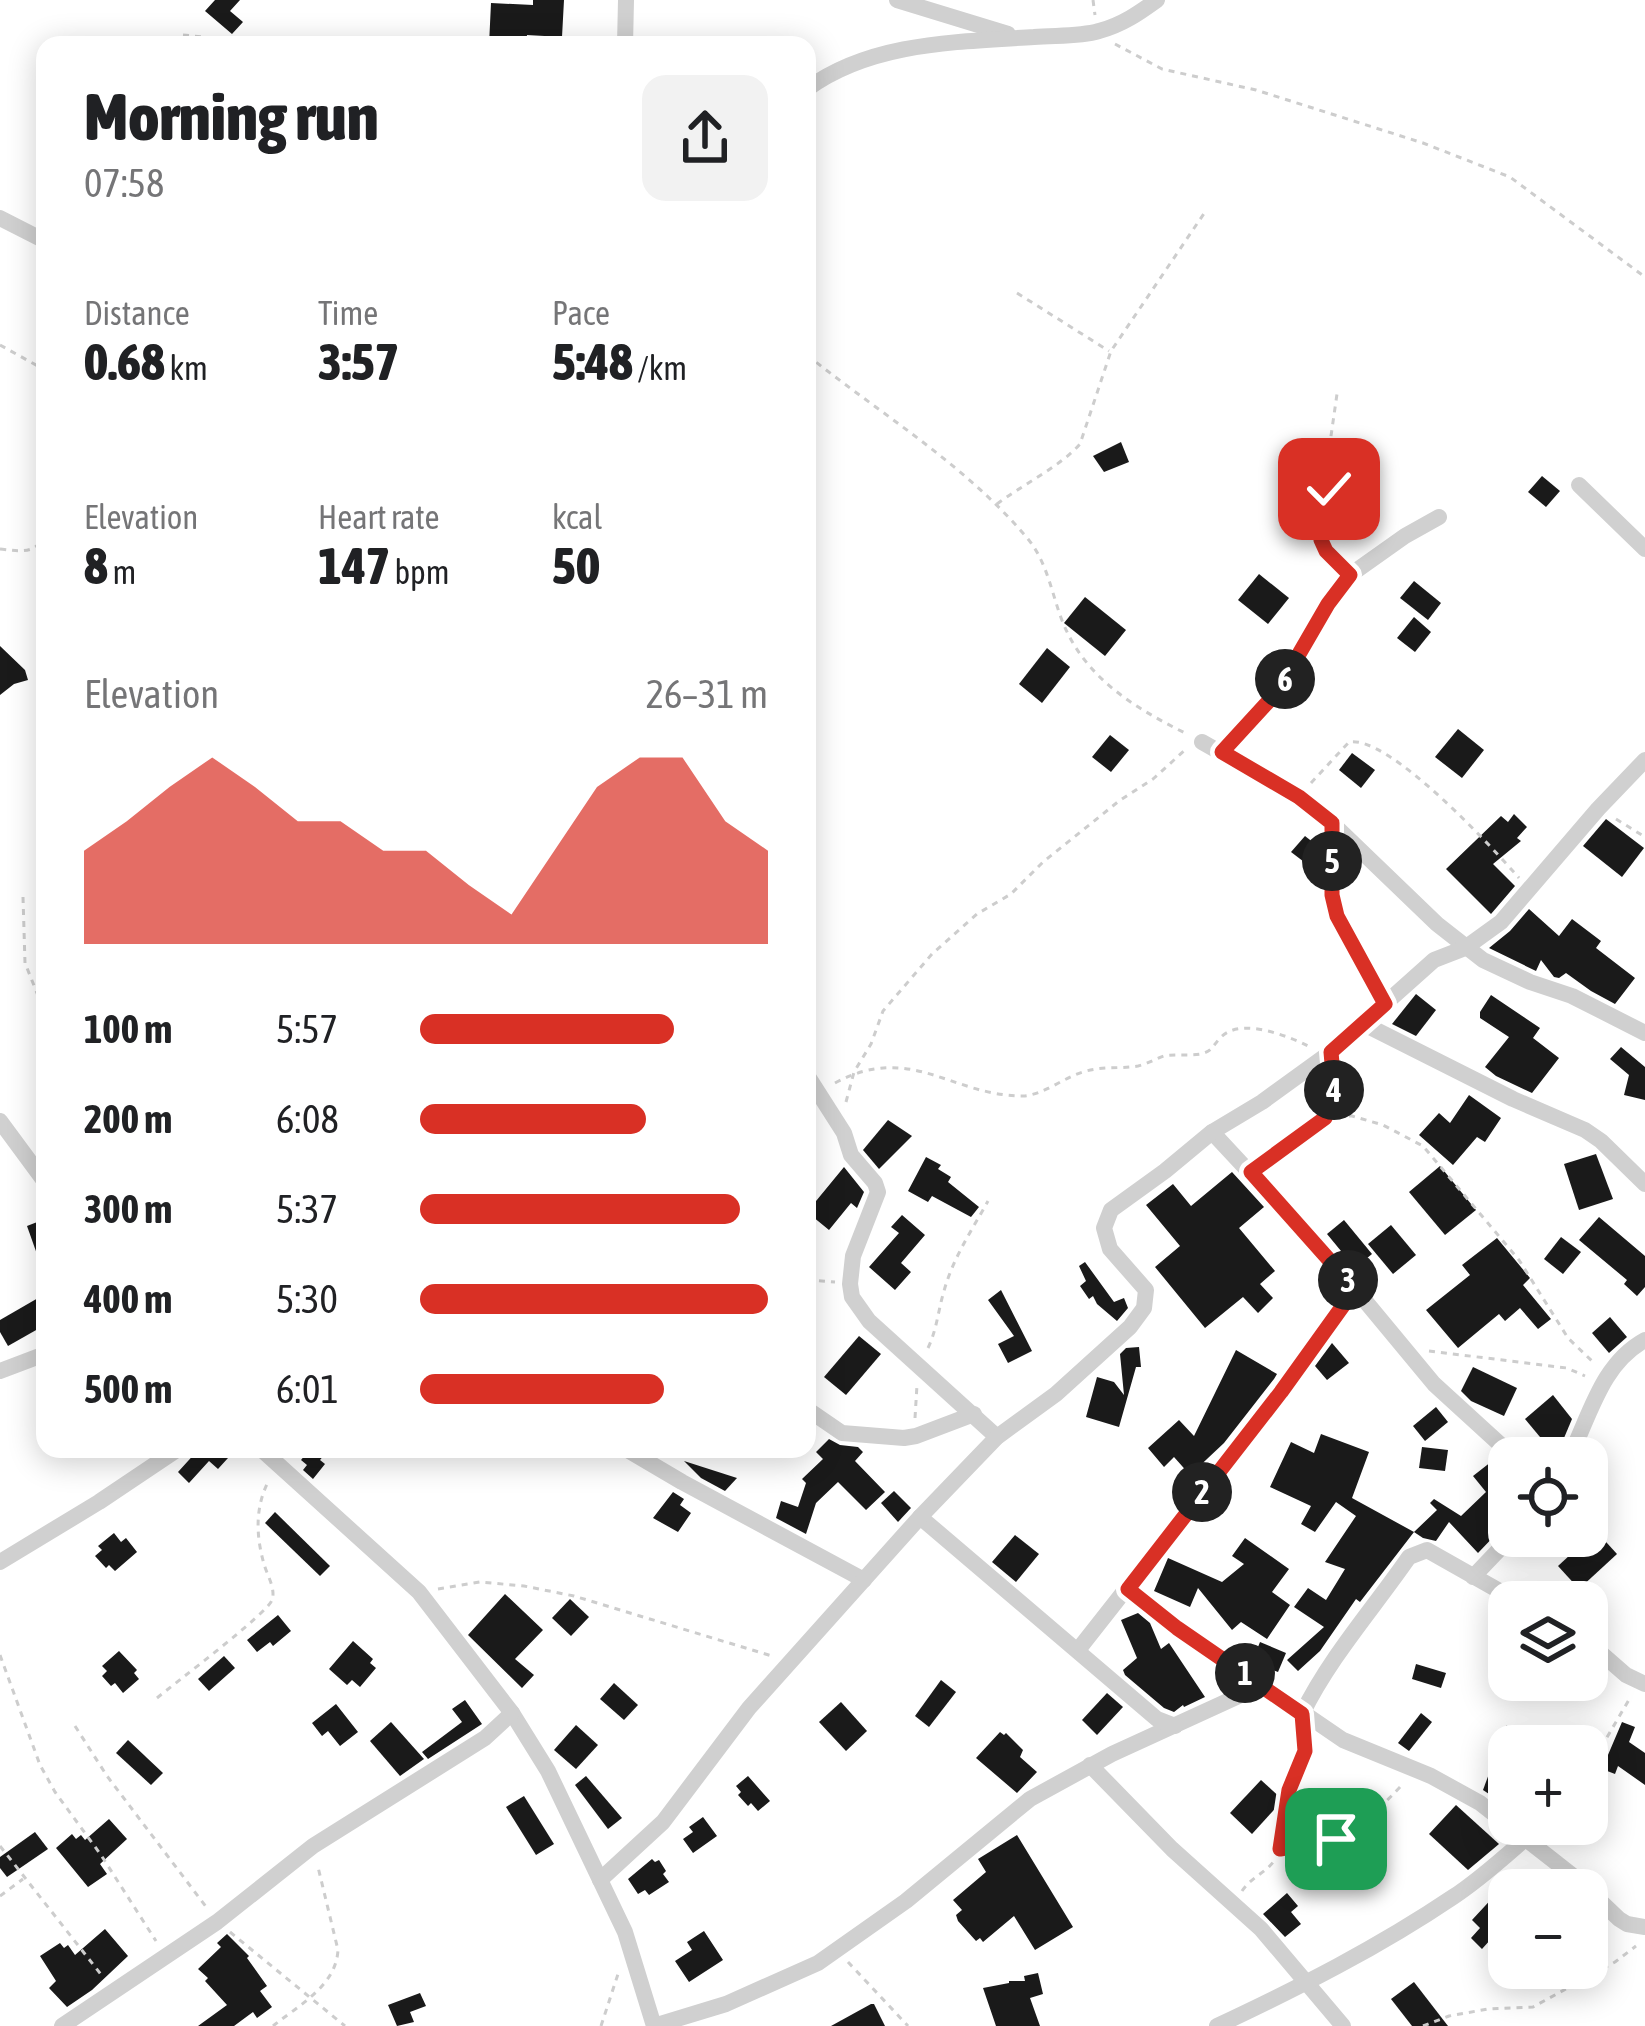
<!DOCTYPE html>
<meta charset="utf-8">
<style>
:root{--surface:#fff;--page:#f2f2f2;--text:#202124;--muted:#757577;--accent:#d93025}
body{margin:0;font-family:"Asap Condensed",sans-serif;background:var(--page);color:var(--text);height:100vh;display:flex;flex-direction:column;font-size:45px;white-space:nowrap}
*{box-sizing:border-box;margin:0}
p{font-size:39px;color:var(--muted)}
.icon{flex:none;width:66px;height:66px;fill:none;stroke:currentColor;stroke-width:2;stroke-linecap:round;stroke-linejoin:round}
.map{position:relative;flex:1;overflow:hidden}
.panel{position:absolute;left:36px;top:36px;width:780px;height:1422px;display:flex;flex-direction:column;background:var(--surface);border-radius:24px;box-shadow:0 6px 30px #0003}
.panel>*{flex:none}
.controls{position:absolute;left:1488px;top:1437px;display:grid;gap:24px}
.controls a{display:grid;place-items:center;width:120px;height:120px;border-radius:24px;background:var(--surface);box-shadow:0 6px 30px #0003;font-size:60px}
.pin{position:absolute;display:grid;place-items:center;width:102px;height:102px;color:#fff;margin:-51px;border-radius:24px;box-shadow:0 6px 18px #0006}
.km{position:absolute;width:60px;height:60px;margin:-30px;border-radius:50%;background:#222;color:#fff;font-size:33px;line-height:60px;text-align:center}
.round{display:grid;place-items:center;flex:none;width:126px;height:126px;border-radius:24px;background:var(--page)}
.head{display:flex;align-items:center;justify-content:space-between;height:204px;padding:0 48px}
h1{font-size:66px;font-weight:800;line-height:90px}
.metrics{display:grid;grid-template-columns:repeat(3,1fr);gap:18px;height:204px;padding:12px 48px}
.metrics div{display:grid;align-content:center}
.metrics b{font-size:51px;font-weight:800}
.metrics small{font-size:33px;font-weight:400}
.metrics p{font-size:33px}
.chart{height:336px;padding:24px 48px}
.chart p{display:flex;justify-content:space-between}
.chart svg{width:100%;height:216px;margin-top:12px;fill:var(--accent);opacity:.7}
ul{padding:0 48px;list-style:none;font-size:39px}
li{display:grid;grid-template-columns:192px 144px 1fr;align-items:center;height:90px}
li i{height:30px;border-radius:15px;background:var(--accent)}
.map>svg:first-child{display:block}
.building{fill:#1a1a1a}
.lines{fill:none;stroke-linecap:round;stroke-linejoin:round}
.path{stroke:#cdcdcd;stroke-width:3;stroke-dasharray:6 6;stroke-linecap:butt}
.street{stroke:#d0d0d0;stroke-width:16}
.route-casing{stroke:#fff;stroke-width:24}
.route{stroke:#d93025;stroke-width:15}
</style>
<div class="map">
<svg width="1645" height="2026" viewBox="0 0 1645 2026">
<rect width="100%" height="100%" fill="#fff"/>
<g class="building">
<polygon points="215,0 240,0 230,11 243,22 232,34 205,11"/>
<polygon points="533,0 564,0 562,37 527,35 526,45 489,45 491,3 533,5"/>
<polygon points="1121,442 1129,462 1104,472 1093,456"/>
<polygon points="1542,476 1560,491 1546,507 1528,492"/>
<polygon points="1259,574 1289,598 1268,624 1238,600"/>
<polygon points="1414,581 1441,603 1428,620 1400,598"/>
<polygon points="1085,597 1126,630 1105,656 1064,623"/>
<polygon points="1414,617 1431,632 1415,652 1397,638"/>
<polygon points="0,646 25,670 28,680 14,684 0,695"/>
<polygon points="1047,648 1070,667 1042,703 1019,684"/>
<polygon points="1458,729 1484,750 1462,778 1435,757"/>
<polygon points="1110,735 1129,750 1111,772 1092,757"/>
<polygon points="1352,753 1375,770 1361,788 1339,770"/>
<polygon points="1514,814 1527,827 1517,838 1521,841 1493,864 1515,886 1491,914 1446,869 1501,816 1508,822"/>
<polygon points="1606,819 1644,848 1622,877 1583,846"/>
<polygon points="1305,836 1329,855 1316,871 1291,852"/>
<polygon points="1529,909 1559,936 1572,919 1601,941 1596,948 1635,978 1615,1004 1591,991 1566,973 1559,978 1554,977 1541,960 1536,971 1489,948 1510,931"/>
<polygon points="1416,994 1436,1010 1416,1036 1392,1024"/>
<polygon points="1491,995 1540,1028 1533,1038 1559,1058 1532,1093 1496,1076 1485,1067 1509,1037 1480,1018 1480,1012"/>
<polygon points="1621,1047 1645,1067 1645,1100 1624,1095 1629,1075 1610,1059"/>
<polygon points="1469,1095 1501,1118 1485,1142 1477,1137 1453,1165 1419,1135 1439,1113 1450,1123"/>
<polygon points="888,1120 912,1136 879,1169 863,1150"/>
<polygon points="1596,1154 1613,1199 1579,1210 1564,1164"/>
<polygon points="926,1157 941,1165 938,1169 951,1177 948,1182 979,1207 971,1217 932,1196 928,1202 908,1191"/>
<polygon points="1440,1166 1476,1210 1445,1235 1409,1192"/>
<polygon points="844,1167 864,1192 857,1208 851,1203 829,1230 807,1212"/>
<polygon points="1232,1172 1264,1207 1239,1228 1275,1271 1260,1284 1273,1298 1258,1313 1243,1297 1205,1328 1155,1267 1180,1246 1146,1205 1173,1184 1191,1206"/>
<polygon points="902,1215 925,1235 901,1263 911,1272 895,1290 869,1267 899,1233 891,1227"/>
<polygon points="1599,1217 1645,1256 1645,1287 1637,1296 1624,1284 1627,1280 1579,1240"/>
<polygon points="45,1219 45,1271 43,1271 27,1226"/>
<polygon points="1344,1220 1372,1254 1355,1268 1327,1234"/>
<polygon points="1391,1225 1416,1255 1393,1274 1368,1244"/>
<polygon points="1561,1237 1581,1252 1563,1274 1544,1259"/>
<polygon points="1497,1238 1530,1278 1523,1285 1551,1319 1538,1329 1520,1308 1505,1321 1499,1314 1458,1348 1426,1310 1470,1275 1462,1265"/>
<polygon points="1085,1262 1114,1302 1124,1298 1128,1308 1117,1321 1097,1304 1093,1296 1089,1299 1080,1286 1086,1281 1079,1266"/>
<polygon points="1001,1290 1032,1351 1008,1363 998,1344 1014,1336 988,1300"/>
<polygon points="45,1294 45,1325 8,1346 0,1332 0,1320"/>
<polygon points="1610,1317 1627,1337 1609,1353 1592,1333"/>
<polygon points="859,1336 881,1354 846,1395 824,1377"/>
<polygon points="1332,1343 1349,1363 1327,1380 1315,1366"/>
<polygon points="1139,1347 1141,1367 1136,1367 1119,1427 1086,1417 1097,1377 1114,1382 1124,1395 1120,1354 1126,1348"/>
<polygon points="1236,1350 1277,1374 1274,1379 1224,1443 1190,1475 1174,1457 1164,1467 1148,1448 1179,1420 1194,1436"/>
<polygon points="1473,1367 1517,1388 1504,1416 1471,1401 1461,1391"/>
<polygon points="1553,1395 1572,1419 1564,1438 1550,1449 1525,1419"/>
<polygon points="1436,1407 1448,1422 1425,1441 1413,1426"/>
<polygon points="1321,1434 1369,1452 1352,1498 1414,1532 1360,1602 1356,1599 1320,1651 1298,1671 1287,1660 1324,1627 1294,1607 1308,1588 1326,1600 1345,1569 1325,1562 1356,1516 1336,1502 1315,1532 1301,1524 1311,1506 1270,1487 1291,1442 1314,1453"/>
<polygon points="829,1439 840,1445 858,1447 863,1452 855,1461 885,1492 866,1510 838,1482 816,1503 806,1534 776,1518 781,1501 798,1507 806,1483 802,1479 823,1459 816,1452"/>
<polygon points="1422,1447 1448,1450 1445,1471 1419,1468"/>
<polygon points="196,1449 221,1449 228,1458 218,1469 209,1461 189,1483 178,1472 198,1450"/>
<polygon points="310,1449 329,1449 320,1460 325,1464 313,1479 303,1470 307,1465 301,1460"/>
<polygon points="1496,1458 1509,1469 1509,1511 1494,1523 1500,1530 1478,1553 1449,1522 1436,1541 1423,1538 1414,1532 1437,1510 1430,1503 1434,1499 1461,1516 1486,1492 1473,1476"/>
<polygon points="684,1461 737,1478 725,1491 701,1478"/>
<polygon points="894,1491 911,1508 898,1522 881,1503"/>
<polygon points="673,1492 684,1499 680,1505 691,1513 678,1532 653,1518"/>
<polygon points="275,1512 330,1566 320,1576 265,1523"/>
<polygon points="1596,1531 1617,1554 1579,1589 1558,1566"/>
<polygon points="114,1533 121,1542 126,1538 137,1552 115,1571 109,1565 106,1568 95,1556 102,1550 98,1546"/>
<polygon points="1015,1535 1039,1554 1016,1582 992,1562"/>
<polygon points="1245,1538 1289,1569 1272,1592 1290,1605 1267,1639 1241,1622 1232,1630 1198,1588 1190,1607 1154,1591 1168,1558 1222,1582 1244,1564 1232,1556"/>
<polygon points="505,1594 543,1630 515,1659 534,1675 522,1688 468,1635"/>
<polygon points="570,1599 589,1617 571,1636 552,1618"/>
<polygon points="1138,1613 1150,1623 1161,1649 1169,1643 1205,1697 1184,1707 1183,1705 1174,1712 1164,1708 1125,1675 1123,1670 1137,1658 1121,1620"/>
<polygon points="278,1615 291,1631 273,1646 270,1642 257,1652 247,1640"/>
<polygon points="353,1641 373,1659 370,1663 376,1668 360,1687 352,1680 347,1685 329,1669"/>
<polygon points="1260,1642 1286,1653 1278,1672 1252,1662"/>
<polygon points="119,1651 137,1670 134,1673 139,1679 123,1693 115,1683 111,1686 102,1676 107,1671 102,1666"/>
<polygon points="224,1656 235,1668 209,1691 198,1679"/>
<polygon points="1416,1664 1446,1673 1441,1688 1412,1679"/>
<polygon points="941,1680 956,1692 929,1727 915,1716"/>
<polygon points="614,1683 638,1705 624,1720 600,1699"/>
<polygon points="1107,1693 1123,1707 1097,1735 1082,1720"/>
<polygon points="465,1700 482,1724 428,1759 422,1752 462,1722 452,1709"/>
<polygon points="841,1702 867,1731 846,1751 819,1722"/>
<polygon points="336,1704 358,1732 340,1746 328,1731 322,1736 312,1723"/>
<polygon points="1421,1713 1432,1722 1409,1751 1398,1743"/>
<polygon points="391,1722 424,1759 400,1776 370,1741"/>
<polygon points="1622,1722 1635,1727 1629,1742 1645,1753 1645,1785 1618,1766 1615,1774 1602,1769"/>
<polygon points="576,1725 598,1745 576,1769 554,1750"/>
<polygon points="1507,1725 1509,1762 1492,1796 1483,1790"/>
<polygon points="1000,1732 1004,1735 1006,1733 1023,1750 1020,1757 1037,1772 1017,1793 976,1758"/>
<polygon points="128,1740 163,1773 151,1785 116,1753"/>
<polygon points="586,1776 622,1818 608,1829 575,1785"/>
<polygon points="748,1776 770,1801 758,1811 751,1803 748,1806 738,1795 741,1792 736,1786"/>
<polygon points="1261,1780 1283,1800 1252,1834 1230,1813"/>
<polygon points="524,1796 554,1844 536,1855 506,1807"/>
<polygon points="1456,1805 1499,1844 1468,1870 1429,1834"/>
<polygon points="703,1817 717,1836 693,1853 683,1839 693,1832 689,1827"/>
<polygon points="109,1819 127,1839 100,1864 107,1874 88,1887 56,1848 72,1834 76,1839 81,1835 85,1840"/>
<polygon points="35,1832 48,1849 7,1877 0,1868 0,1857"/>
<polygon points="1017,1835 1073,1927 1035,1950 1014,1916 983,1942 980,1938 976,1941 958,1921 956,1915 962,1910 953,1900 986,1872 978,1859"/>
<polygon points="652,1859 655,1862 659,1860 666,1871 663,1874 669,1882 649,1895 645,1890 638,1894 628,1879"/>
<polygon points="1287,1893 1298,1906 1291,1912 1301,1924 1285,1937 1263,1914"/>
<polygon points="1497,1893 1509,1903 1509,1919 1482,1949 1471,1938 1480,1928 1472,1920"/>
<polygon points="105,1929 128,1956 92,1990 67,2007 49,1988 56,1981 40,1956 60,1943 64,1948 68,1945 75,1955"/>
<polygon points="704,1931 723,1960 689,1982 675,1961 692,1950 687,1942"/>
<polygon points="227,1934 249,1956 247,1958 267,1986 260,1991 272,2007 257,2018 253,2012 234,2026 198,2026 227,2005 205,1981 208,1978 198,1969 221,1947 217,1943"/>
<polygon points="1038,1973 1043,1994 1030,1998 1040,2026 996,2026 983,1988 1009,1983 1009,1981 1025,1981 1024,1976"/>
<polygon points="1414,1982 1448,2026 1412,2026 1391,1999"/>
<polygon points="420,1993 426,2006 410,2012 414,2022 397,2026 388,2005"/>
<polygon points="871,2004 874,2004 885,2026 831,2026"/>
</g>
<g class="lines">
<g class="path">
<polyline points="1093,0 1095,15"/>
<polyline points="183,35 204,37 212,45"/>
<polyline points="1115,44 1162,69 1256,90 1423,143 1510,177 1645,277"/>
<polyline points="569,45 579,38"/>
<polyline points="1017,293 1109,351"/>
<polyline points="0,345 45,370"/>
<path d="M 807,355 C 882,415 966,465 1028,539 C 1046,561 1051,589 1060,615 C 1081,675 1131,706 1185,733"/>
<path d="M 997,504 C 1022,485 1061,466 1080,444 L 1111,351 L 1205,212"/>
<path d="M 0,549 C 20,551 34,555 45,536"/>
<polyline points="1336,561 1326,551 1321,537 1328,526 1330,443 1337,394"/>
<path d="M 1311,783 L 1349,742 C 1389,735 1492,847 1519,878"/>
<polyline points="1616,819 1645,837"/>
<polyline points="1332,851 1332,895 1337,916 1377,986"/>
<polyline points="23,897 25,963 45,1013"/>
<path d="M 835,1083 C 911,1042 951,1096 1023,1096 C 1043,1095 1063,1078 1083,1072 C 1101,1066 1119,1069 1138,1066 C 1147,1064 1155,1059 1164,1056 C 1176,1054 1189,1056 1201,1054 C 1213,1051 1213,1045 1221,1037 C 1241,1017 1288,1036 1308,1046"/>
<polyline points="846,1102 854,1072 871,1044 883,1011 932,954 977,914 1011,894 1043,862 1119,801 1153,779 1185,750"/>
<polyline points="1325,1117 1352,1116 1383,1125 1423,1146 1519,1260 1568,1338 1594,1363"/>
<polyline points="1262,1164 1325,1117 1335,1097 1333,1075"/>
<polyline points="807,1280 835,1282"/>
<path d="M 928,1348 C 937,1329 938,1311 944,1291 C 953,1258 972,1230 988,1201"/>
<polyline points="1429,1351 1567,1368 1585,1376"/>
<polyline points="915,1418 917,1385"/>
<polyline points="438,1589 480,1582 524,1586 574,1596 772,1656"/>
<polyline points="0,1655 40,1765 55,1792 101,1855 156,1941"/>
<path d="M 157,1698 C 175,1683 268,1613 272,1600 C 276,1589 267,1575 264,1564 C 256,1536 255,1508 268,1482"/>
<polyline points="75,1726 107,1776 207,1908"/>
<polyline points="1587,1750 1606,1739 1630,1698"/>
<polyline points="0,1846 103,1977"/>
<path d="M 1282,1849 C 1299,1847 1316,1846 1332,1841 C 1356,1832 1384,1804 1402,1785"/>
<path d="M 1242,1891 C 1251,1877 1268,1872 1276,1858 C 1288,1837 1282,1813 1289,1791 C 1296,1771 1305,1757 1304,1735"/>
<polyline points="0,1896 23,1879"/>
<polyline points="230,1932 345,2026"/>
<polyline points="848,1962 908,2026"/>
<path d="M 273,2026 C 299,2005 336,1986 338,1950 L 318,1867"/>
<polyline points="601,2026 619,1971"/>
<polyline points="1423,2026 1449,2016 1488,2009 1533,2007 1615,1962 1636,1946"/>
</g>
<g class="street">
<polyline points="897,0 1008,34"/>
<polyline points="625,45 626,0"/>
<path d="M 807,89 C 871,42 957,42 1034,37 C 1055,35 1079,37 1099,31 C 1122,25 1139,13 1157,0"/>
<polyline points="0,218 45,241"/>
<polyline points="1579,485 1645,549"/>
<polyline points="1202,742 1299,797 1332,823 1437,924 1483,960 1530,982 1572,996 1645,1033"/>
<polyline points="1222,752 1277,692 1327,604 1350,575 1405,536 1439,517"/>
<polyline points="1364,1024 1513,1099 1585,1130 1601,1141 1645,1184"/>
<polyline points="807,1075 844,1133 851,1155 875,1183 878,1192 853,1256 850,1284 852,1297 869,1321 997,1437"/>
<polyline points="0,1121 45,1182"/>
<polyline points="1212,1132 1332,1261 1434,1384 1515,1458"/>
<polyline points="0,1371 45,1354"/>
<polyline points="807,1409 842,1433 904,1438 916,1436 974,1414"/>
<polyline points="261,1449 419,1592 512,1713 548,1771 625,1932 654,2026 726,2004 818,1963 906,1901 1030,1799 1112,1754 1254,1689 1267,1688 1343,1740 1431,1776 1480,1803 1577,1879 1619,1919 1627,1924 1645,1927"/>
<polyline points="626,1449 682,1482 864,1580"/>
<path d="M 1569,1458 C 1590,1416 1601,1364 1645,1340"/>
<polyline points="920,1517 1157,1719 1175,1726"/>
<polyline points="0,1562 99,1502 178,1449"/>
<polyline points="1473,1577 1512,1536"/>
<polyline points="1128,1589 1186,1635 1267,1688"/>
<polyline points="1587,1641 1626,1675 1645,1684"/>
<polyline points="1078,1650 1281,1392 1355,1289"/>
<path d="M 1302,1714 C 1330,1657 1373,1609 1409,1557 L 1427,1550 L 1519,1602"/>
<polyline points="1090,1765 1172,1849 1261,1929 1343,2026"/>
<polyline points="600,1880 663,1822 749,1708 920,1517 997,1437 1056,1394 1130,1327 1144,1308 1146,1290 1110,1249 1104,1228 1111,1210 1165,1171 1212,1132 1262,1102 1331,1052 1434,960 1465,948 1501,922 1598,809 1645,760"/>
<polyline points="62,2026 217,1922 313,1846 485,1738 512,1713"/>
<path d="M 1217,2026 C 1298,1988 1379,1947 1453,1897 C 1479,1880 1502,1859 1525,1839"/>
</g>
</g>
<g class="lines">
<g class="route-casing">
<polyline id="route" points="1329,489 1328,526 1321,540 1326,551 1350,575 1328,604 1277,692 1222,752 1299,797 1332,823 1332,895 1337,916 1385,1004 1331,1052 1335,1097 1325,1118 1251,1172 1355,1289 1281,1392 1128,1589 1177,1628 1302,1714 1305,1751 1289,1790 1280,1849 1336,1839"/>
</g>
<use href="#route" class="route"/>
</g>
</svg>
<div class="controls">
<a><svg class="icon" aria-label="locate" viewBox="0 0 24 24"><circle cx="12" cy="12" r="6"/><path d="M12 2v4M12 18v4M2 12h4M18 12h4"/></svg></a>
<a><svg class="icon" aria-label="layers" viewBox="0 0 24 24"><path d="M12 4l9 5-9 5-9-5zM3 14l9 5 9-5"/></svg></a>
<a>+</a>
<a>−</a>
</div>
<div class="pin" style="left:1336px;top:1839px;background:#1e9e55"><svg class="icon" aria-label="arrive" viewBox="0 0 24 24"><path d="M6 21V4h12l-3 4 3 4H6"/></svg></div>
<div class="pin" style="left:1329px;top:489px;background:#d93025"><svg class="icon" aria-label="check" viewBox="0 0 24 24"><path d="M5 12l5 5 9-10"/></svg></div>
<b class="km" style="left:1245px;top:1673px">1</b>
<b class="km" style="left:1202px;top:1492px">2</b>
<b class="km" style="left:1348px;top:1280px">3</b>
<b class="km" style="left:1334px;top:1090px">4</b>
<b class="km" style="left:1332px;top:861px">5</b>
<b class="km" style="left:1285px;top:679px">6</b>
<section class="panel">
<div class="head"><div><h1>Morning run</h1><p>07:58</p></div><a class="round"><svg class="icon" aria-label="share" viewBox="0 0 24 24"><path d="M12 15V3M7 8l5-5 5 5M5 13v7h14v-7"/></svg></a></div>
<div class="metrics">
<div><p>Distance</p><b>0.68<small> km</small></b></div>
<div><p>Time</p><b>3:57</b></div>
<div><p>Pace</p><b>5:48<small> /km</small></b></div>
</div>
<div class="metrics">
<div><p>Elevation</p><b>8<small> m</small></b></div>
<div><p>Heart rate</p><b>147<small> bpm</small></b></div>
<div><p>kcal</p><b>50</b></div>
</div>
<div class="chart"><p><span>Elevation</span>26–31 m</p>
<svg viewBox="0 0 160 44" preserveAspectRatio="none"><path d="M0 44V25L10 19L20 12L30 6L40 12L50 19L60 19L70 25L80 25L90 32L100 38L110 25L120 12L130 6L140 6L150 19L160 25V44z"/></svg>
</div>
<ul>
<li><b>100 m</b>5:57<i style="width:73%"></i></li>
<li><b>200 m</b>6:08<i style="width:65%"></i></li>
<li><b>300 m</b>5:37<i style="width:92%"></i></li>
<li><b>400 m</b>5:30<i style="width:100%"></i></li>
<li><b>500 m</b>6:01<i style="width:70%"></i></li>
</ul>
</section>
</div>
